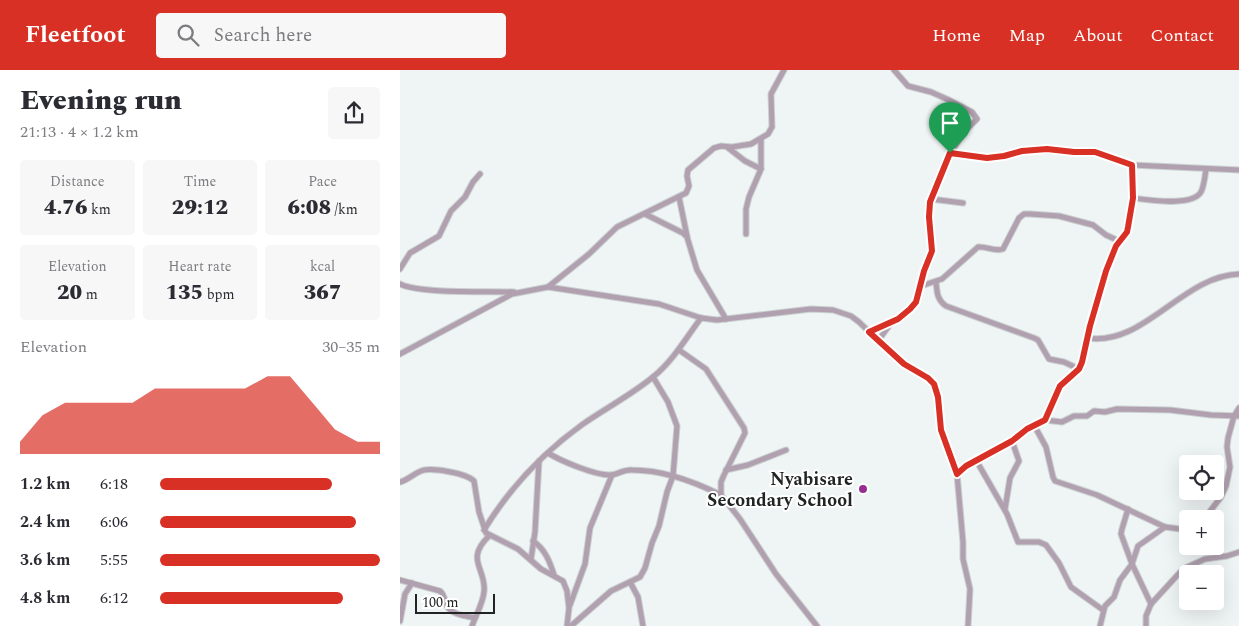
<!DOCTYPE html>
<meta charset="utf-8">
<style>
:root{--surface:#fff;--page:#f7f7f7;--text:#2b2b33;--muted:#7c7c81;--accent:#d93025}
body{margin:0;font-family:Spectral,serif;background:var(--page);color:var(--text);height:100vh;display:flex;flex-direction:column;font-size:19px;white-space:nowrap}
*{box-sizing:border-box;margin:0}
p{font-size:16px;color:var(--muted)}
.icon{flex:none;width:28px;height:28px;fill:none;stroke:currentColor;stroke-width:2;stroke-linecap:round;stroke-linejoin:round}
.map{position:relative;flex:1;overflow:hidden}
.drawer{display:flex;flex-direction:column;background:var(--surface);width:400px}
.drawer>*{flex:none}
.buttons{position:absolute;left:779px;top:385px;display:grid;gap:10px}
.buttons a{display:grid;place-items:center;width:45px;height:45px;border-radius:5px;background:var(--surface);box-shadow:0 5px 20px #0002;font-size:25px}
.scale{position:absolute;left:15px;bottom:12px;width:80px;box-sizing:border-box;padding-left:5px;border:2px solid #222424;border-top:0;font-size:14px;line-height:18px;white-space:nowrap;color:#222424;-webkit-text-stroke:4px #fff;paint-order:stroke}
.pin{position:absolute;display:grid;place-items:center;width:42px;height:42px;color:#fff;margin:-51px -21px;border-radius:50% 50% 50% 0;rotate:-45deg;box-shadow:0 0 5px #0007}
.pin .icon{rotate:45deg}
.round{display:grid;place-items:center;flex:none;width:52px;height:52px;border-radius:5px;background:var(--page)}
.summary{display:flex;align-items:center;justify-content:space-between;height:85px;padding:0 20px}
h1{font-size:28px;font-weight:800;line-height:38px}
.stats{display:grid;grid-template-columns:repeat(3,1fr);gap:8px;height:85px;padding:5px 20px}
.stats div{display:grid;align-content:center;border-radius:5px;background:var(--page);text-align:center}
.stats b{font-size:21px;font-weight:800}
.stats small{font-size:14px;font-weight:400}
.stats p{font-size:14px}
.chart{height:140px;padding:10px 20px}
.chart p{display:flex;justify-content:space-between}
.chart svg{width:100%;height:90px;margin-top:5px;fill:var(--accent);opacity:.7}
ul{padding:0 20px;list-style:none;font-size:16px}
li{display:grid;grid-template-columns:80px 60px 1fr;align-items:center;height:38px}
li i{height:12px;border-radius:6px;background:var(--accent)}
header{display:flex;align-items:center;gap:30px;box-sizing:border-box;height:70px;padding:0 25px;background:var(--accent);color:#fff}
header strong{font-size:24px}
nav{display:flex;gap:28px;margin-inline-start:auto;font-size:18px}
.search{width:350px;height:45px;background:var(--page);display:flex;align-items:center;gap:12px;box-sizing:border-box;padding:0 18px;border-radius:5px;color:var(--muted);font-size:19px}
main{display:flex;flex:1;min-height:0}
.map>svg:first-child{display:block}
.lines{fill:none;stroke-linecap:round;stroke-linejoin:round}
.minor-casing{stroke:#cacfcf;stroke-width:7}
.minor{stroke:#b1a0af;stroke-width:5}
.route-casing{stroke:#fff;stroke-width:10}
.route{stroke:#d93025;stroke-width:6}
.poi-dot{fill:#962d91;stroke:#fff;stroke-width:2}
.labels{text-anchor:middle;stroke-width:4;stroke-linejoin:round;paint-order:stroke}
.poi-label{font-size:18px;font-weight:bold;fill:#222424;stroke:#fff;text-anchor:end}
</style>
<header>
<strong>Fleetfoot</strong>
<div class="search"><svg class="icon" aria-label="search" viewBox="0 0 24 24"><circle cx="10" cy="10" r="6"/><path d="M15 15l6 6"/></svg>Search here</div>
<nav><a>Home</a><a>Map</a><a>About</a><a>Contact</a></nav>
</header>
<main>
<section class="drawer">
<div class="summary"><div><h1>Evening run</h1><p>21:13 · 4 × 1.2 km</p></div><a class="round"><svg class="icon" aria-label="share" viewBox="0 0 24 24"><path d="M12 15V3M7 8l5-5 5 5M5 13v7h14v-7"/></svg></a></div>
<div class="stats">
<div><p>Distance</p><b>4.76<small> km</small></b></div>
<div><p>Time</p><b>29:12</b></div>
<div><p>Pace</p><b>6:08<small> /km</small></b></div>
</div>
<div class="stats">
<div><p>Elevation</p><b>20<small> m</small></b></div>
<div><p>Heart rate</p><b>135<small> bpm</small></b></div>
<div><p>kcal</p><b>367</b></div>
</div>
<div class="chart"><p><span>Elevation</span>30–35 m</p>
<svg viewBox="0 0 160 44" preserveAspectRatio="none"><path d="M0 44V38L10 25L20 19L30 19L40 19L50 19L60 12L70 12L80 12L90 12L100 12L110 6L120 6L130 19L140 32L150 38L160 38V44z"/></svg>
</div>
<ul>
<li><b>1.2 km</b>6:18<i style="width:78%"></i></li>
<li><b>2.4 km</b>6:06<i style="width:89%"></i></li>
<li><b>3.6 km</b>5:55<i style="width:100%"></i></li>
<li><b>4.8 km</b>6:12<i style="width:83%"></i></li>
</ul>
</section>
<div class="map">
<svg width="839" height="556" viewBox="0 0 839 556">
<rect width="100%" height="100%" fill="#eff4f4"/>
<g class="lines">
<g class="minor-casing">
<g id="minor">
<polyline points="327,77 345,91 361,99"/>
<polyline points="550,83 587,88 604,86 622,81 634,80 673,82 690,81 732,95 839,100"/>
<polyline points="279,127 287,166"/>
<path d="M 733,128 C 748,130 792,137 801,122 C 804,116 805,107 806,99"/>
<polyline points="531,129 563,133"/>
<polyline points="245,144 283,163 287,167 297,200 326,249"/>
<polyline points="346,164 346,139 349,127 361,99 361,70"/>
<polyline points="0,199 10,183 39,166 51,141 65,127 73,112 80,104"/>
<path d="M 536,212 C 537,222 537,230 546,236 L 634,268 L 638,270 L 649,289 L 664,292 L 679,299"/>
<path d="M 0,214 C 20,224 88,221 114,222"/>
<path d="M 521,216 L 542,209 L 578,177 C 587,176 594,182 603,179 L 619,148 L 624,144 L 630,144 L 659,146 L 693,155 L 706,165 L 719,171"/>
<polyline points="148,217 259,234 301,248 317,250 411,239 433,240 451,246 459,252 485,277 504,294 528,308 534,314 538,327 541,360 557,404"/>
<polyline points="469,262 498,249 514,235 524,201 532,181 529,142 531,129 550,83 566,60 577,49 572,42 549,30 531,22 508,16 494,0"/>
<path d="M 687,268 C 744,277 782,206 839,204"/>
<polyline points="478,271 491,253"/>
<polyline points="279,280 306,299 344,358 345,363 324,405 321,412 321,425 340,449 376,504 417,556"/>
<polyline points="0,284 112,224 148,217 189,184 217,157 286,123 289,116 287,106 288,100 314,78 321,76 332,77 351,74 368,64 372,57 371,24 384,0"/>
<polyline points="645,350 662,352 674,346 687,346 694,341 705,342 717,339 770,340 811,345 839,346"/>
<polyline points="634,355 646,377 653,407 655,411 697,425 765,457 788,460"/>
<path d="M 148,383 C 161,391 194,405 210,405 C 217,405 224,399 232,400 C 263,400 293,411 321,425"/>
<polyline points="576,390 607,444 618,472 639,472 646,475 659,493 671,517 703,540"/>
<polyline points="326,400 348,395 386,380"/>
<path d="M 0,412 C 8,410 13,404 21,401 C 30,397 66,403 74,411 L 79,442 L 86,463 L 118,479 L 141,499 L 163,511 L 167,521 L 169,538 L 167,556"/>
<polyline points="605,439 610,408 619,391 612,371"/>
<polyline points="728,439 722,459 721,464 732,494 751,534"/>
<polyline points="804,449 821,427 826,416 830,397 827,377 828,368 834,346 839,338"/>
<path d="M 84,460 C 109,419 144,382 183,354 C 206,338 231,325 253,307 C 273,291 286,268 301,248"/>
<path d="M 133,471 C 145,479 150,492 154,505"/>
<polyline points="131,489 135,462 139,391"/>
<path d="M 0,510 L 40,521 C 45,525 44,530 47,536 C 52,545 66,546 75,548"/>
<polyline points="230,512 238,527 243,556"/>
<polyline points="170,535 185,494 190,458 212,405"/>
<polyline points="0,551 5,524 12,513"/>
<path d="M 72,556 C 76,545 83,533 84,522 C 87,499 64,490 89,466"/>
<polyline points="171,556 211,521 240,507 245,498 252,473 259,456 267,422 273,406 277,356 268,332 253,307"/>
<polyline points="568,556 570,519 563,489 563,472 557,404 565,396 612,371 627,359 645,350 660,317 679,299 682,292 690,256 707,201 716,176 727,162 728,157 733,128 732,95"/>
<polyline points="700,556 705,536 714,527 720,510 732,494 738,476 765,457"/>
<polyline points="746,556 746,546 751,534 783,499 805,489 827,486 839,482"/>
</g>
</g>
<use href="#minor" class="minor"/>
</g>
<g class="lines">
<g class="route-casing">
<polygon id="route" points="647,79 674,82 695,82 732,95 733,128 728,157 727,162 716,176 706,201 690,256 682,292 679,299 660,316 645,350 627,359 612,371 566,396 557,404 541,360 538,327 534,314 528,308 504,294 469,262 498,249 510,239 516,232 524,201 532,181 529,147 530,132 550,83 587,88 604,86 622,81"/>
</g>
<use href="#route" class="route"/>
</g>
<circle class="poi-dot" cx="463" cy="419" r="5"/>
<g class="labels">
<g class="poi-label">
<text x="453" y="415">Nyabisare<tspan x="453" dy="21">Secondary School</tspan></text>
</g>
</g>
</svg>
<div class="buttons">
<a><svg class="icon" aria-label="locate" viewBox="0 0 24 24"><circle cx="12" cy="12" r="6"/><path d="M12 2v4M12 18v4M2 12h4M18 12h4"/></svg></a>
<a>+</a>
<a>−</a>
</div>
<div class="scale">100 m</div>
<div class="pin" style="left:550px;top:83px;background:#1e9e55"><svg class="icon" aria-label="arrive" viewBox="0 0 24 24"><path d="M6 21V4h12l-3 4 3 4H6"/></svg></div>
</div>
</main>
